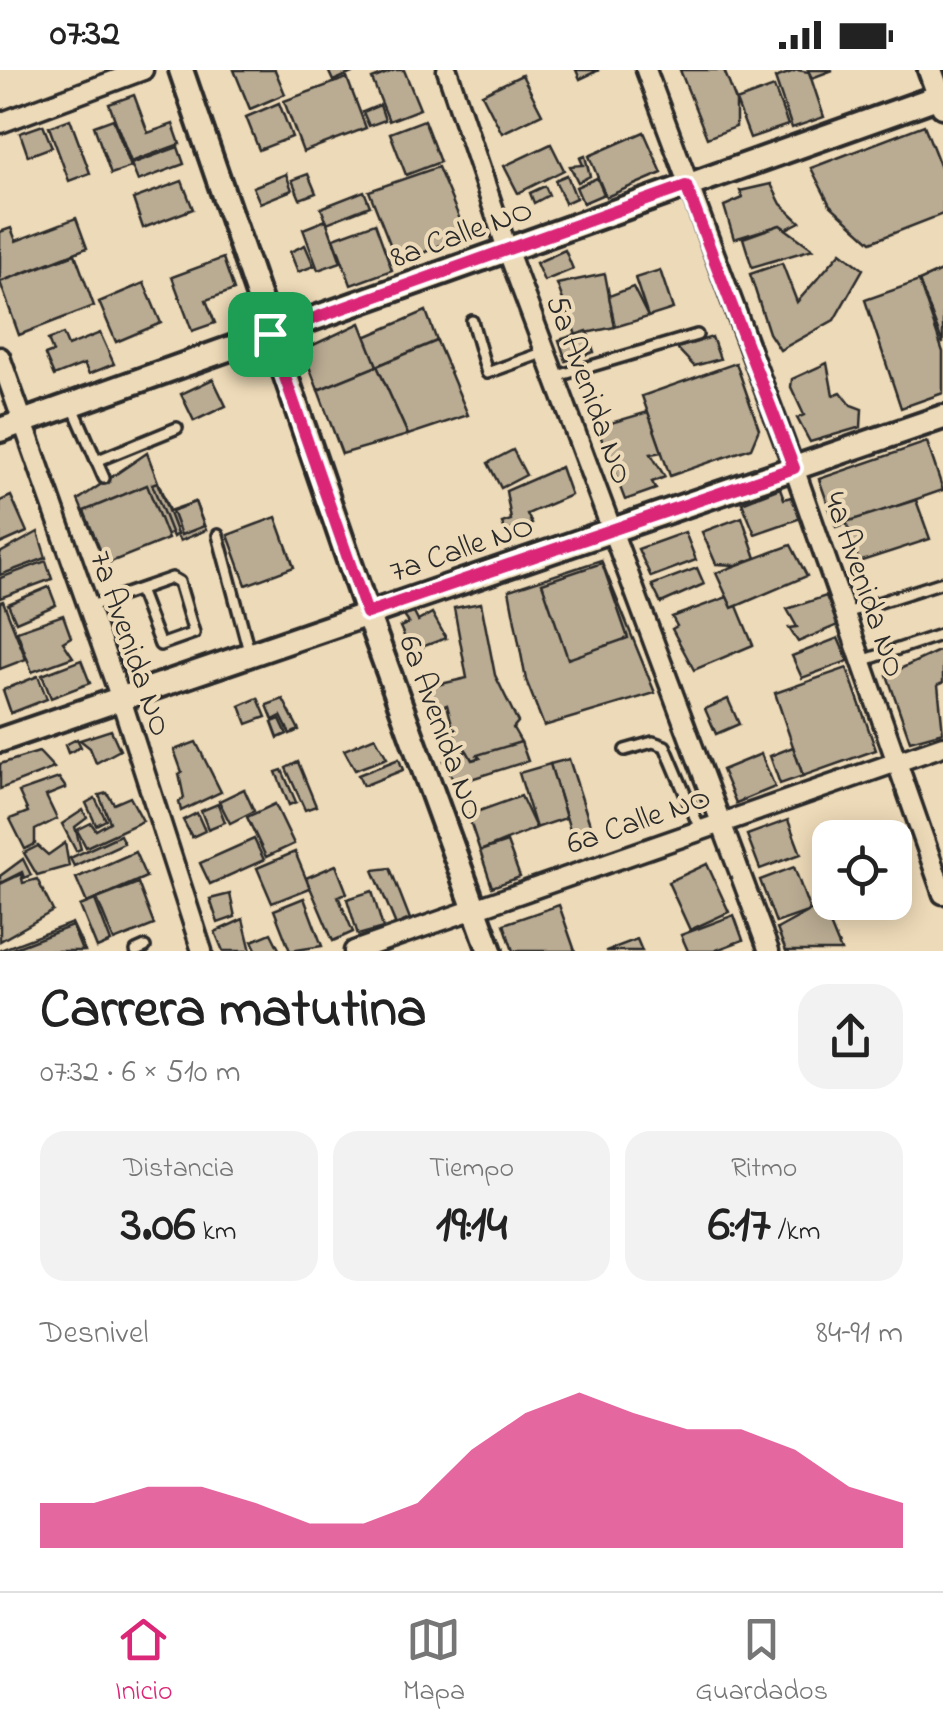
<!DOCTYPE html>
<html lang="es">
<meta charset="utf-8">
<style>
:root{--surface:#fff;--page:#f2f2f2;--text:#222;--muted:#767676;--line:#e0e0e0;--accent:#db2777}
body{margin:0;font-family:"Indie Flower",sans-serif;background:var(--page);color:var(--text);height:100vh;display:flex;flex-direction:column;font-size:38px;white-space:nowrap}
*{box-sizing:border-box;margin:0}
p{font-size:32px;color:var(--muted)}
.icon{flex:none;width:55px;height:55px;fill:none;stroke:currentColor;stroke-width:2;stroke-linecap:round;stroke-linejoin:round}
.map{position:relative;height:881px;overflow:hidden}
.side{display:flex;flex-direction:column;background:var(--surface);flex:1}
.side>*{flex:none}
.fabs{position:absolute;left:812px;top:750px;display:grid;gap:20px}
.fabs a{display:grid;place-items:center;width:100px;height:100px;border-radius:20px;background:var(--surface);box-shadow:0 5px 25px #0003;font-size:50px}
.pin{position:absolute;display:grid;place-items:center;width:85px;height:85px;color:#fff;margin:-42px;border-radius:20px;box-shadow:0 5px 15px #0006}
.round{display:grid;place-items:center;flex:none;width:105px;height:105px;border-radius:30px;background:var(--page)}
.headline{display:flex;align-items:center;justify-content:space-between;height:170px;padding:0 40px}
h1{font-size:55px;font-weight:800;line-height:75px}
.figures{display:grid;grid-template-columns:repeat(3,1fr);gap:15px;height:170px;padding:10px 40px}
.figures div{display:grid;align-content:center;border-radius:25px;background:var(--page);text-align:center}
.figures b{font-size:50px;font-weight:800}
.figures small{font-size:28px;font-weight:400}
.figures p{font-size:28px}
.chart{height:280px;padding:20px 40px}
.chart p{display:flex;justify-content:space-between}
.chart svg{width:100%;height:180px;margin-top:10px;fill:var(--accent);opacity:.7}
.status{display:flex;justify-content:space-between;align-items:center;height:70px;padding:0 50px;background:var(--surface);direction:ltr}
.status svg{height:28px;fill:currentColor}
.tab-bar{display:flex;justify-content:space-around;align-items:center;height:140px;border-top:2px solid var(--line);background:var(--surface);font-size:28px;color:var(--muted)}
.tab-bar a{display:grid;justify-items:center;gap:5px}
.tab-bar .on{color:var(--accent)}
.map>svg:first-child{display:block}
.building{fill:#baac93;stroke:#2b2b2b;stroke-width:2.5}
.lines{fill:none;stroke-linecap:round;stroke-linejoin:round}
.service-casing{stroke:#2b2b2b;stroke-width:16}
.minor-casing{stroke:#2b2b2b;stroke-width:25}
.tertiary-casing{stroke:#2b2b2b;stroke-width:30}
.service{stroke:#eddab8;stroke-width:9}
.minor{stroke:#eddab8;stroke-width:18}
.tertiary{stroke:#eddab8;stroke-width:22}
.route-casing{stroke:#fff;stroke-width:20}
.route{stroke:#db2777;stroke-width:12}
.labels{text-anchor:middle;stroke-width:8;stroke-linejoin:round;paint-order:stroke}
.street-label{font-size:32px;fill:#2b2b2b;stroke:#eddab8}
</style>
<div class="status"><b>07:32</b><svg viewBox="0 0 49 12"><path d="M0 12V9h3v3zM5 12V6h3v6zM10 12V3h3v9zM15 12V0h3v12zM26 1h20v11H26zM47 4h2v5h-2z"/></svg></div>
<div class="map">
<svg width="943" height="881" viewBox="0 0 943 881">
<rect width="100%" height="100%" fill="#eddab8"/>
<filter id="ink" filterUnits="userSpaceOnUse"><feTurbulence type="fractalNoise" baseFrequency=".01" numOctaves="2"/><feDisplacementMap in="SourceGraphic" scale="20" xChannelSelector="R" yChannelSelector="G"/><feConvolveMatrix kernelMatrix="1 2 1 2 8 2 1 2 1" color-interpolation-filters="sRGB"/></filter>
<g filter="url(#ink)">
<g class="building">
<polygon points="234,0 275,0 285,24 250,39"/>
<polygon points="328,0 359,0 333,11"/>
<polygon points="395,0 404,0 420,39 389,51 372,9"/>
<polygon points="576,0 599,0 580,9"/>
<polygon points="680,0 724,0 736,31 736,57 707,68"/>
<polygon points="797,0 809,2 824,47 792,58 775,8"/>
<polygon points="808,0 833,0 812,8"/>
<polygon points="522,5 542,44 502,63 482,24"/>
<polygon points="347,8 366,58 303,82 284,31"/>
<polygon points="774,17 788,55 750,68 736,31"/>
<polygon points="134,25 148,63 173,54 180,74 131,92 109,34"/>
<polygon points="279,33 292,67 259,80 246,47"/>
<polygon points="380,35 385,50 369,56 363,42"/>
<polygon points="70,49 90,103 69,111 49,57"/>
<polygon points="113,49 131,97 111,104 94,56"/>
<polygon points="424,50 440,92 406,105 390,63"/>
<polygon points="43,55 52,77 28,86 20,63"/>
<polygon points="924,55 943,103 943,144 871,172 830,135 811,98"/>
<polygon points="644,62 662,103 606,127 589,86"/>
<polygon points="551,74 564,100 518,123 504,96"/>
<polygon points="178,77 184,94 138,111 131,94"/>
<polygon points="585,86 590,106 578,112 570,96 583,95 580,88"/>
<polygon points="438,97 466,164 398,194 369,121"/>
<polygon points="286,104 292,120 260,133 253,117"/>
<polygon points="308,104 316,123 300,129 292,110"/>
<polygon points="567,105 576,128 565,133 555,110"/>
<polygon points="597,108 604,124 583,133 576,117"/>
<polygon points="182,111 193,139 143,158 133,129"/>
<polygon points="771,114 781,134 800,152 786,159 780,155 734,169 724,136 743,128 740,121"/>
<polygon points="545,116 549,125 534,133 530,123"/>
<polygon points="364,121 370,136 327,153 321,138"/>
<polygon points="76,148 87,178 0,212 0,162 11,158 16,171"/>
<polygon points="326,150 341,192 318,200 303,159"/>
<polygon points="375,153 392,200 351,215 334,168"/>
<polygon points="780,155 813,179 752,197 743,168"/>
<polygon points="305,175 314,196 298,202 290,182"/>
<polygon points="565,180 573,199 544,211 536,193"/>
<polygon points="841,182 863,199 834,250 780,280 769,263 750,204 782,193 797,232"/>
<polygon points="75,184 94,236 19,265 0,212"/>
<polygon points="223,188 234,220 206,230 215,253 192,261 172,207"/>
<polygon points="660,200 673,239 648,247 635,208"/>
<polygon points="943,200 943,274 919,211"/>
<polygon points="605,204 615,257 576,265 557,214"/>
<polygon points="919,211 943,282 943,323 901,338 865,230"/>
<polygon points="144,213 161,253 116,272 99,232"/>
<polygon points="633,217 648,247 615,257 609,226"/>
<polygon points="426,241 437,271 377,296 365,267"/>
<polygon points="360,253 377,296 318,320 305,286 312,282 309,277"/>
<polygon points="587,261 594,282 566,291 559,270"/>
<polygon points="100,263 114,294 89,304 84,294 54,306 45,285 53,282 48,270 63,264 68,276"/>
<polygon points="712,267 720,289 694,296 677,278"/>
<polygon points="437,271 468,345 408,365 377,296"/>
<polygon points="736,293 759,359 751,378 670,406 642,326"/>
<polygon points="827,293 833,325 841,322 851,335 862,339 861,357 810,372 797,348 804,345 791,317 792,309"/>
<polygon points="377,296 408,365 342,384 318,320"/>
<polygon points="213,309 226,336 194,351 181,324"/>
<polygon points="648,342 662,382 651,384 665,407 652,412 656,419 625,430 597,357"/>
<polygon points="927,372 943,420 836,457 819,409"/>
<polygon points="513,380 526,405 501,418 488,393"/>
<polygon points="147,383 169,441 195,432 206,460 180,471 175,462 104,491 78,430"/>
<polygon points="561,397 571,425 527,444 532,454 506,462 502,453 511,450 506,421"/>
<polygon points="157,412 177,464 173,467 152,414"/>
<polygon points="147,415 168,469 106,494 84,441"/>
<polygon points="780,418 784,429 791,427 801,448 755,464 742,433"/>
<polygon points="11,426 27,462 0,474 0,431"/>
<polygon points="916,430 930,469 859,492 846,452"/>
<polygon points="195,432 204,456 181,465 172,441"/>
<polygon points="276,447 294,497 246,515 228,465"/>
<polygon points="742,447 756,488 737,495 716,494 702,462"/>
<polygon points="38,462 46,488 0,505 0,483"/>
<polygon points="685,462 696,490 651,507 638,479"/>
<polygon points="791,475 807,506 732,538 716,503"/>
<polygon points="601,490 655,623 544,656 526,610 509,520"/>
<polygon points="46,491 52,509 0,528 0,508"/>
<polygon points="602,493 628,568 568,589 542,513"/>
<polygon points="697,498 704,514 661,533 652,515"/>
<polygon points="49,517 56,535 16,552 8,534"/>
<polygon points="826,526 838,555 798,572 789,558 797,557 787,539"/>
<polygon points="727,527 732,538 737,536 753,575 694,600 672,559 677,556 672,547"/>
<polygon points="3,531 26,589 0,599 0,532"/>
<polygon points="481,533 495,605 518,652 513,658 521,672 472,690 463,675 458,677 447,635 430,641 425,630 431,629 428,617 467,608 454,538"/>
<polygon points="414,543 418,551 432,543 446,568 411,581 400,557 409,553 404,546"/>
<polygon points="63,545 71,567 63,572 73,587 32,602 17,561"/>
<polygon points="838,568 848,591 802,608 792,586"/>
<polygon points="943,579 943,613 938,615 943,662 910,671 887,605"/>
<polygon points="81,590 90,613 51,628 42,605"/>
<polygon points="847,598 876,680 803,706 775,623"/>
<polygon points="38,606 47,629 11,643 3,620"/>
<polygon points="258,628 266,647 247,654 240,636"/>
<polygon points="283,629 299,660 290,664 281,646 273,650 267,635"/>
<polygon points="728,629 739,654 716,664 705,639"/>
<polygon points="280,649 287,664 278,668 272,652"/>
<polygon points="111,660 120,680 96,693 90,678 80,670"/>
<polygon points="375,667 387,688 355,700 344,680"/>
<polygon points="77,669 81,677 68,683 65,675"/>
<polygon points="196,672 221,722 181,741 179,732 184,728 179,704 182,702 174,680"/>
<polygon points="521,672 528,691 455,714 444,691 467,681 472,690 480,688 477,685"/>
<polygon points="793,677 803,706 780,714 770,686"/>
<polygon points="39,682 54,698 0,719 0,694"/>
<polygon points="761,684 775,717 736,733 722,700"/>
<polygon points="399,689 403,700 363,716 358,705"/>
<polygon points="569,689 594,767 574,773 550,694"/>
<polygon points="298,692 316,736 305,740 286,698"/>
<polygon points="550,694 566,748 536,758 519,703"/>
<polygon points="282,700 296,732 289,735 276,702"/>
<polygon points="59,708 66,718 46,726 57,749 35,760 35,774 25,779 10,749 28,742 19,722"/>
<polygon points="244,719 254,741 230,753 219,731"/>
<polygon points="107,723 114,734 130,727 143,751 86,777 77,760 91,753 96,760 110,752 99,725"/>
<polygon points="521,726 536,758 480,781 468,745"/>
<polygon points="95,728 106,750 96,755 86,733"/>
<polygon points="218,734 225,752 208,759 201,741"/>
<polygon points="275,734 294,774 266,787 247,747"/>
<polygon points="83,740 87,748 75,757 81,779 76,781 62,754"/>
<polygon points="197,743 205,761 192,767 183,750"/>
<polygon points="788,750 801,784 760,799 747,765"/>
<polygon points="120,765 124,773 74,796 70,788"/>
<polygon points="254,769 264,790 210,814 200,793"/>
<polygon points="507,772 520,807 492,817 480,781"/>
<polygon points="65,773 69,796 37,805 24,783 38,776 48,785"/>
<polygon points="135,782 146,807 87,833 76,808"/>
<polygon points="295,782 310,818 272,833 257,798"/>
<polygon points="23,789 31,805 24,808 22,802 0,813 0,806"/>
<polygon points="707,794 729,842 690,860 668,812"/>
<polygon points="336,795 347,823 338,826 353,862 333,871 306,808"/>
<polygon points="794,797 810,841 776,853 760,810"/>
<polygon points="390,798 410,849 396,855 373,800"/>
<polygon points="21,804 23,813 37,809 53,841 0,871 0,814"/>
<polygon points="138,813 154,855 114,871 97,829"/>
<polygon points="372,821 383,858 358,865 347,829"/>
<polygon points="230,824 235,847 218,853 210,829"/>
<polygon points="304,828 322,876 290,881 274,840"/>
<polygon points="95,830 111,872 97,878 80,836"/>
<polygon points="559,835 575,881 513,881 504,854"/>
<polygon points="824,840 841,881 786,881 777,859 810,841"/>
<polygon points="734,845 743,870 714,881 688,881 681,865"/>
<polygon points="243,849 251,881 223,881 215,862"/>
<polygon points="72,853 85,881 0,881 0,880"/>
<polygon points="72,856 82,881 7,881"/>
<polygon points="271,863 280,881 257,881 252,871"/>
<polygon points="637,869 642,881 606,881"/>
</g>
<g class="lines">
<g class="service-casing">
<g id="service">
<polyline points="472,251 487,303 545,282"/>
<polyline points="554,307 697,265"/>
<polyline points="73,337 104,408"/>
<polyline points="96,391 177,358"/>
<polyline points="218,465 249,581"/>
<polyline points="88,537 172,508 179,512 194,563 160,575 139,520"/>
<polyline points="846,543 943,512"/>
<polyline points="862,591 943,564"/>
<polyline points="625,680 653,672 665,676 700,759"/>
<polyline points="136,881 145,877"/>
</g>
</g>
<g class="minor-casing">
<g id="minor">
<polyline points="447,0 507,179 769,881"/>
<polyline points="646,0 794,398 943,824"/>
<polyline points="0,53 143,0"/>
<polyline points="0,287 121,629 202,881"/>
<polyline points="354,881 943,676"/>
</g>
</g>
<g class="tertiary-casing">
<g id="tertiary">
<polyline points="181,0 367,543 490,881"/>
<polyline points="930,0 943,36"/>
<polyline points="0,360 943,25"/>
<polyline points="0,670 943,347"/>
</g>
</g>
<use href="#service" class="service"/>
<use href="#minor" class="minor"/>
<use href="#tertiary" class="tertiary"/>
</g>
</g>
<g class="lines" filter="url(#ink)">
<g class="route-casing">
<polygon id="route" points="686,116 794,398 367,543 270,264"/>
</g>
<use href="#route" class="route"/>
</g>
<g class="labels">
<g class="street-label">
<text transform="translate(461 162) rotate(-20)" y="11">8a Calle NO</text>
<text transform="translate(591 319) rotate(70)" y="11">5a Avenida NO</text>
<text transform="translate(461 477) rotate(-19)" y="11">7a Calle NO</text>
<text transform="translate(866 514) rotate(71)" y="11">4a Avenida NO</text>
<text transform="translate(132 573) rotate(71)" y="11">7a Avenida NO</text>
<text transform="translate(443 657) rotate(70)" y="11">6a Avenida NO</text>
<text transform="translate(638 749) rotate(-19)" y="11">6a Calle NO</text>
</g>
</g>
</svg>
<div class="fabs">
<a><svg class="icon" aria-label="locate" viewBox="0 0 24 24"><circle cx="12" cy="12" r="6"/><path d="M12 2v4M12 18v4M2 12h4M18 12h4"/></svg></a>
</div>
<div class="pin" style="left:270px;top:264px;background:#1e9e55"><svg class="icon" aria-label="arrive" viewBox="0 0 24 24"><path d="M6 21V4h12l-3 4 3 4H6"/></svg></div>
</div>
<section class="side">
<div class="headline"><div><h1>Carrera matutina</h1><p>07:32 · 6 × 510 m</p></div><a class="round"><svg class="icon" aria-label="share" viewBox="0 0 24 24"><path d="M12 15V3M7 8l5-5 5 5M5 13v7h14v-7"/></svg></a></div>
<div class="figures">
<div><p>Distancia</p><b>3.06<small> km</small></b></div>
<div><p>Tiempo</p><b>19:14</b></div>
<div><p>Ritmo</p><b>6:17<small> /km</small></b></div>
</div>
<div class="chart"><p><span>Desnivel</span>84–91 m</p>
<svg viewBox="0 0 160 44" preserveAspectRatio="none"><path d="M0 44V33L10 33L20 29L30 29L40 33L50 38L60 38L70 33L80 20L90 11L100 6L110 11L120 15L130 15L140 20L150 29L160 33V44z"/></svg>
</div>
</section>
<nav class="tab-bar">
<a class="on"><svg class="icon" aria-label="home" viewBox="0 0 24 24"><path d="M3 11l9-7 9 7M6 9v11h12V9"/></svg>Inicio</a>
<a><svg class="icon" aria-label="map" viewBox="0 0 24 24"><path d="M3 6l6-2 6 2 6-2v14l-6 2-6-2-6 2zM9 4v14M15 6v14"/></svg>Mapa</a>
<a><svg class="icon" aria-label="saved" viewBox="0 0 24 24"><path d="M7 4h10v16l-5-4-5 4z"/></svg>Guardados</a>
</nav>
